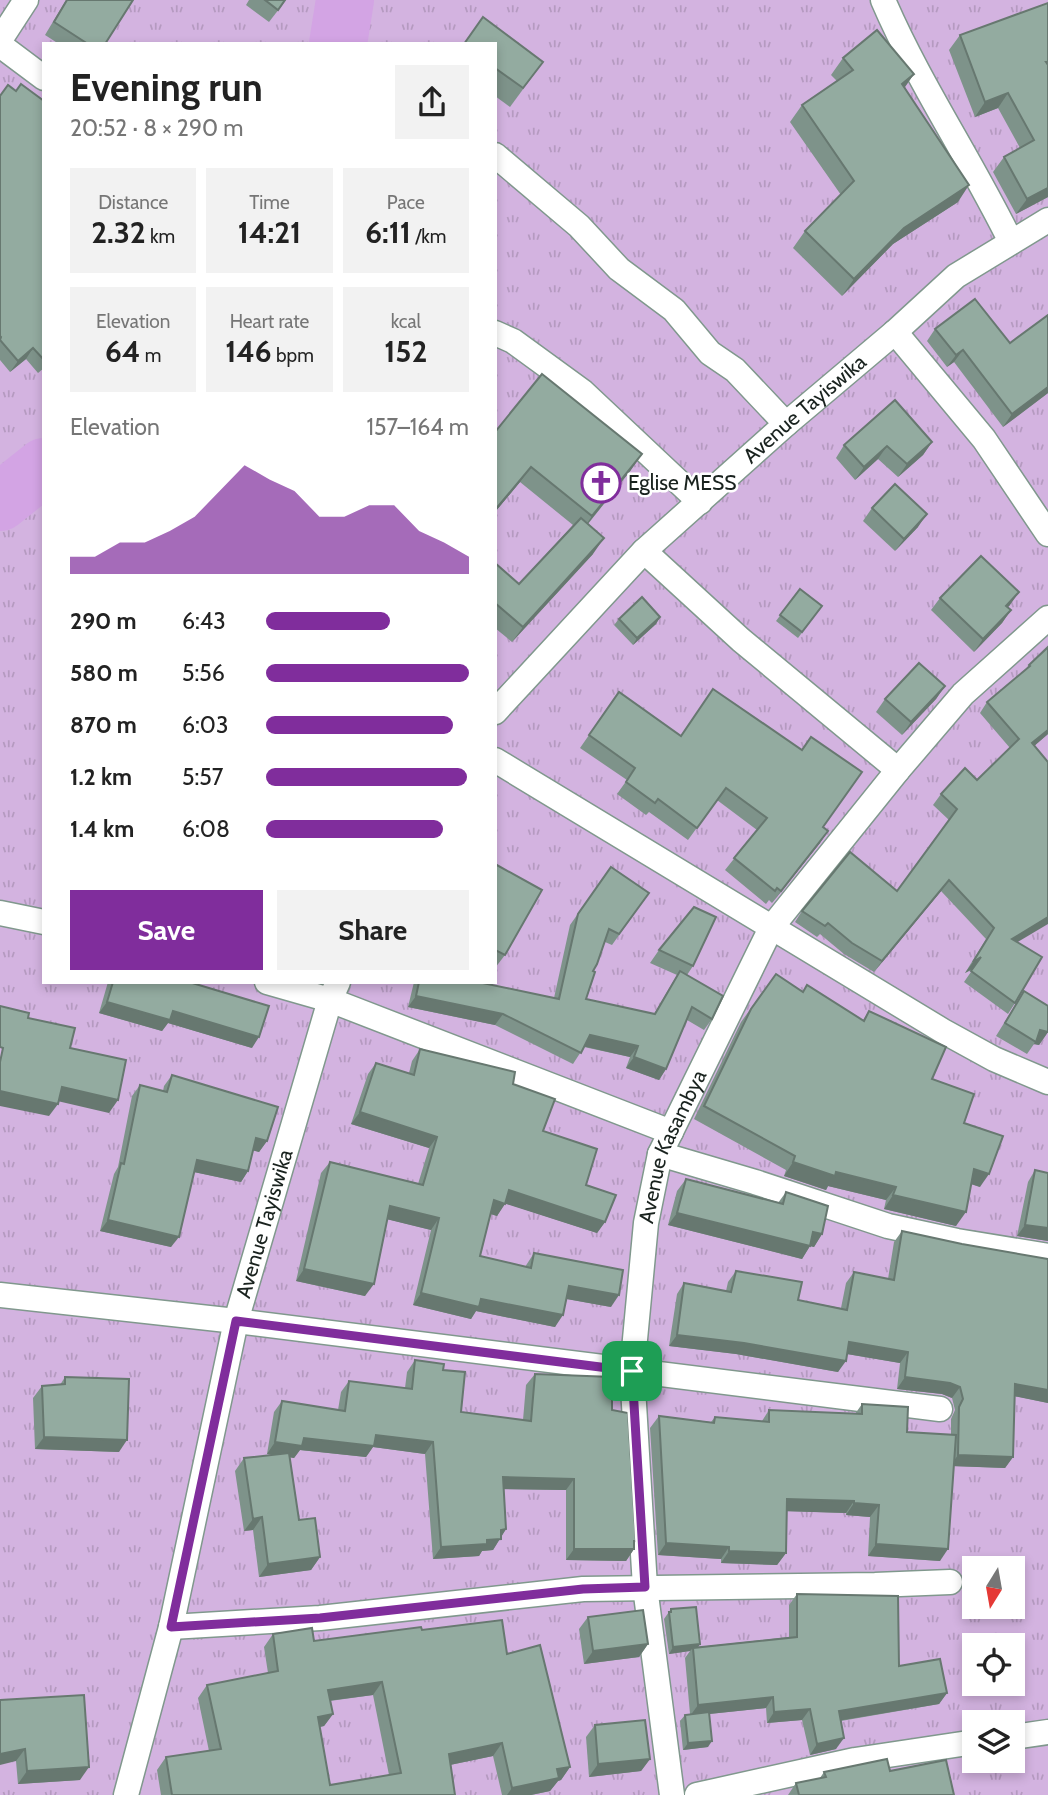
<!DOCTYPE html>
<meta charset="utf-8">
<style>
:root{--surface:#fff;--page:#f2f2f2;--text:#222;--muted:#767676;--accent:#802d9c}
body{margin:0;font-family:Cabin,sans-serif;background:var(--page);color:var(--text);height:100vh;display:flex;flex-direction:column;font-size:26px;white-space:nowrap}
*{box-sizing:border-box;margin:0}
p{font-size:23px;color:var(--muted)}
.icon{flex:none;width:38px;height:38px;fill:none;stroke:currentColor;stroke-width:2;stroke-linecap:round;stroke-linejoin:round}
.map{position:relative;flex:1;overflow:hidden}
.panel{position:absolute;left:42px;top:42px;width:455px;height:942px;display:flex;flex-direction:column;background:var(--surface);border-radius:0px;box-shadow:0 4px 10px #0003}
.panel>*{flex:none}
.needle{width:46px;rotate:191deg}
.tools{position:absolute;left:962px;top:1556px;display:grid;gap:14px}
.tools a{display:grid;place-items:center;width:63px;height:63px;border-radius:0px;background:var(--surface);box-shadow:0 4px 10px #0003;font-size:35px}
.pin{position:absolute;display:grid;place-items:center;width:60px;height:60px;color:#fff;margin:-30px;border-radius:14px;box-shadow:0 4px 10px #0006}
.round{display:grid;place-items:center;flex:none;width:74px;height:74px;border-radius:0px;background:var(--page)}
.overview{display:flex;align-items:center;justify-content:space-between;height:119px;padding:0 28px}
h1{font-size:38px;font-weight:800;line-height:52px}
.figures{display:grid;grid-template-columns:repeat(3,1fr);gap:10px;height:119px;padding:7px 28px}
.figures div{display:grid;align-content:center;border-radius:0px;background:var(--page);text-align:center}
.figures b{font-size:30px;font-weight:800}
.figures small{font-size:19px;font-weight:400}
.figures p{font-size:19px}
.chart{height:196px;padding:14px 28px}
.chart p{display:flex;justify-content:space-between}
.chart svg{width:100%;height:126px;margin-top:7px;fill:var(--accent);opacity:.7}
.action{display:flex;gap:14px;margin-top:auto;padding:14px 28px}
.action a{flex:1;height:80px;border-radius:0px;background:var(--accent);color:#fff;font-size:28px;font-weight:800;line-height:80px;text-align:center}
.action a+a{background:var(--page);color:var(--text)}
ul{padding:0 28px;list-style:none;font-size:23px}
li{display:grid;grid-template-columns:112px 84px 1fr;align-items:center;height:52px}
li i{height:18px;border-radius:9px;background:var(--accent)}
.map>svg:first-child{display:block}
.park{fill:url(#park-tufts);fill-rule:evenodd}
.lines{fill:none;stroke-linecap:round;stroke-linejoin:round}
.river{stroke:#d3a4e4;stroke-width:58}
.minor-casing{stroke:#80988d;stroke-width:27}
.minor{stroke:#fff;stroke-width:24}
.wall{fill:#7e938a;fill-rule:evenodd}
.shaded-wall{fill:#677870}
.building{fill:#93aba0;stroke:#677870;stroke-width:2;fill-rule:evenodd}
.route-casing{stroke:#fff;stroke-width:14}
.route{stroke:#802d9c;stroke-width:9}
.labels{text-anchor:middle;stroke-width:5;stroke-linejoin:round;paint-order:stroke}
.street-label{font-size:21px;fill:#19221e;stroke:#fff}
.poi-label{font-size:21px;fill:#19221e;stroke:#fff;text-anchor:start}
</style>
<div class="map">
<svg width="1048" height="1795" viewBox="0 0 1048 1795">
<defs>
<pattern id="park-tufts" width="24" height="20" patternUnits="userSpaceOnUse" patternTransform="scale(1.75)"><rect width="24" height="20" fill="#d3b3e0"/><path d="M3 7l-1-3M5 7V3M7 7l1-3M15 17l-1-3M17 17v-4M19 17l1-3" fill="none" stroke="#b59ac0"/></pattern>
</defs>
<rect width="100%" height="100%" fill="#cfe8dc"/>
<path class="park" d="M 0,0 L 1048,0 L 1048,1795 L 0,1795 ZM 44,44 L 495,44 L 495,982 L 44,982 ZM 975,1568 L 1013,1568 L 1013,1606 L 975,1606 ZM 975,1645 L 1013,1645 L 1013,1684 L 975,1684 ZM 975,1722 L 1013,1722 L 1013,1760 L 975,1760 Z"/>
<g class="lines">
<g class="river">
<polyline points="338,44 345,0"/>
<polyline points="0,502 44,467"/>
</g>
<g class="minor-casing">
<g id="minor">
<path d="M 883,0 C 919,84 971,160 1011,242"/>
<polyline points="0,40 26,0"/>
<polyline points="0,45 44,78"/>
<polyline points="495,155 579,226 619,269 674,310 710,353 735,370 786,424"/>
<polyline points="895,332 984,439 1048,534"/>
<polyline points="495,333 513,341 583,392 700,502"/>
<polyline points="644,551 741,640 898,770"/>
<path id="s1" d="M 495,712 L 644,551 L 786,424 L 895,332 L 956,276 L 1048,220"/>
<polyline points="495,760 943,1031 994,1059 1048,1082"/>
<polyline points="0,913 44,922"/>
<polyline points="267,982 330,1000 671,1132"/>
<polyline points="660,1154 755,1182 888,1226 957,1241 1048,1256"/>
<polyline points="0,1295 236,1321 940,1409"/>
<polyline points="171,1627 320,1618 583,1589 875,1585 950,1582"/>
<polyline points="1013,1737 1048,1732"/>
<path id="s2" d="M 126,1795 L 171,1627 L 236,1321 L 330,1000 L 338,982"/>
<path id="s3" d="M 672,1795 L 645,1587 L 632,1371 L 646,1223 L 660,1154 L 771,928 L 898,770 L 963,694 L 1048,618"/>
<polyline points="697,1795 855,1760 975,1742"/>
</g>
</g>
<use href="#minor" class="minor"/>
</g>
<g class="wall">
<polygon points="66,0 133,0 105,44 59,44 45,35"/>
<polygon points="249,0 286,0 269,22 246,5"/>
<polygon points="1048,3 1048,197 1016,214 993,172 1004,157 1020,148 998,108 975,117 949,50 960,35"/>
<polygon points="495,44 543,62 510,107 495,96"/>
<polygon points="843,58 914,74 905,87 958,202 893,244 842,296 793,248 805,231 841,195 790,122 802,105 837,81 831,75"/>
<polygon points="16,91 44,101 44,368 38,373 26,359 10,372 0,360 0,96"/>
<polygon points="1048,315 1048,393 1003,427 954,362 947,367 927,341 935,329 1010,343"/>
<polygon points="495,432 631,470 588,524 593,554 512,642 495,628 495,563 519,584 573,525 520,482 495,512"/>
<polygon points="932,442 923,455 898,477 878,459 855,480 836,458 844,445"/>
<polygon points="872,508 918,527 895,551 863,521"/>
<polygon points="800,589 822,606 798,638 776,621"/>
<polygon points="940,598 1010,605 1008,607 1011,610 1002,623 974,652 931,610"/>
<polygon points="660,617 656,624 633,645 614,625 619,619"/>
<polygon points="1048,647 1048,734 1035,745 1017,942 1015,1003 1008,1014 964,982 973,969 965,973 986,939 941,891 874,972 844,954 820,934 817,937 795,922 802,911 897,891 949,820 933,805 941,794 977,780 1010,748 980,713 987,702 1024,671 1029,665"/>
<polygon points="945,686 936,699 902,735 876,712 885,699"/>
<polygon points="619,692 680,736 823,827 820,843 772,903 769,900 766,904 725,870 757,830 717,800 688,840 649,812 646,815 617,794 627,780 580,748"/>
<polygon points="495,864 505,955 495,968"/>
<polygon points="611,867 649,893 612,945 605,942 593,971 586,999 654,1014 677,975 650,963 659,950 693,966 687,975 712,1019 704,1030 687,1020 666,1069 659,1080 626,1068 630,1057 584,1047 573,1064 495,1025 408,1007 414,982 478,982 554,998 570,925"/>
<polygon points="776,974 803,992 863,1020 869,1011 932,1079 964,1123 980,1187 971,1184 956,1226 884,1209 886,1200 828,1186 826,1190 784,1176 786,1170 694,1119 741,1022"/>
<polygon points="108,982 189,982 252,1048 168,1023 162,1031 99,1013"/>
<polygon points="1024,991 1048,1032 1039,1045 1034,1044 1027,1054 996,1036"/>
<polygon points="420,1049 513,1084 543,1131 586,1185 605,1222 597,1233 505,1203 497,1216 490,1214 480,1256 525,1267 534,1253 611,1307 567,1299 555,1327 476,1311 471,1319 413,1305 431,1230 387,1219 365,1296 296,1281 321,1173 330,1162 418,1184 429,1148 351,1124 368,1074 376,1063 409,1073 412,1061"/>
<polygon points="172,1075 267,1141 259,1152 253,1150 248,1171 241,1182 194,1172 171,1247 100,1231 114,1174 118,1167 132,1096 140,1085 163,1091 164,1086"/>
<polygon points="1035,1170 1048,1241 1017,1236 1028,1182"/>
<polygon points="686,1179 778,1203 786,1192 822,1234 814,1247 810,1246 802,1259 668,1225 677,1191"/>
<polygon points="902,1231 962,1244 1048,1259 1048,1403 1015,1396 1013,1457 1005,1468 954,1466 940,1561 868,1556 870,1517 846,1515 846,1513 787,1511 786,1553 777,1565 721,1563 721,1559 658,1555 650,1428 659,1416 711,1422 715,1417 762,1421 769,1410 855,1414 862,1404 907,1432 951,1435 951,1419 955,1410 952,1398 942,1394 897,1389 900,1363 847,1354 838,1372 736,1354 669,1346 677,1294 684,1283 726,1291 728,1282 736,1271 798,1300 841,1308 846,1283 854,1272 888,1279 894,1242"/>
<polygon points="415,1360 443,1370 461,1412 523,1420 526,1385 535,1374 612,1410 634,1545 634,1549 626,1561 566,1560 566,1490 504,1489 506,1529 493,1550 482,1551 479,1556 433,1559 425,1454 373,1447 366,1457 300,1450 294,1458 290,1457 299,1520 320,1557 311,1570 259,1577 253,1530 244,1531 235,1471 244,1458 274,1455 267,1454 274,1412 282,1401 338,1410 341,1392 349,1381 405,1388 407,1372"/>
<polygon points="65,1377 119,1452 35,1449 33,1398 42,1386 60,1385"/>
<polygon points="797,1594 899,1666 947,1693 939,1704 841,1721 836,1749 810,1755 802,1720 767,1723 766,1708 709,1714 708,1747 683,1750 680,1721 685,1715 690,1714 685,1658 690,1651 669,1654 664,1619 671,1609 698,1647 789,1637 789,1605"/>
<polygon points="588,1617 648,1644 639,1657 584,1664 579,1629"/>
<path d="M 422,1630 L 507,1654 L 570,1767 L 561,1780 L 558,1781 L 550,1791 L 531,1795 L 502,1795 L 493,1756 L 450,1765 L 455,1795 L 161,1795 L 157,1770 L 166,1757 L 209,1751 L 198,1698 L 207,1685 L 268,1673 L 264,1647 L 273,1634 L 314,1641 ZM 373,1695 L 389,1775 L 330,1785 L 320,1727 L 324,1726 L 333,1714 L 330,1701 Z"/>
<polygon points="0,1700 80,1780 18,1784 16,1761"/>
<polygon points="595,1725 650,1759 641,1771 589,1777 586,1737"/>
<polygon points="890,1771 954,1795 788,1795 796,1783 820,1778 824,1772"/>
</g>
<g class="shaded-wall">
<polygon points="914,74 902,91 902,84"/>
<polygon points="1008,93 998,108 975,117 985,102"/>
<polygon points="969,185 958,202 893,244 842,296 854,279 904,228"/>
<polygon points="1048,188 1048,197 1016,214 1027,199"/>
<polygon points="33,348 26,359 10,372 18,361"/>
<polygon points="963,350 954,362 947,367 956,355"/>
<polygon points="1048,387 1048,393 1003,427 1012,414"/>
<polygon points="932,442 923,455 898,477 907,464"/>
<polygon points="887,446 878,459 855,480 864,467"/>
<polygon points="642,454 631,470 581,532 592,516"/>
<polygon points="531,467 520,482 495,512 495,510"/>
<polygon points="927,514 918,527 895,551 904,539"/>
<polygon points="604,538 593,554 512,642 523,627"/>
<polygon points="1019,592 1010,605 997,618 1006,606"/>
<polygon points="1011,610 1002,623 974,652 983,639"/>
<polygon points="660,617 656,624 633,645 637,638"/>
<polygon points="945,686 936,699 902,735 911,722"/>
<polygon points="1048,730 1048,734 1025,754 1032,743"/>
<polygon points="828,831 820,843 772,903 781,891"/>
<polygon points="949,880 941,891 874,972 882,961"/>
<polygon points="1048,917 1048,924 1004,950 1012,939"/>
<polygon points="981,957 974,968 965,973 973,962"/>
<polygon points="416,996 503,1014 495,1025 408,1007"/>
<polygon points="107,1002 173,1011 259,1037 252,1048 168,1023 162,1031 99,1013"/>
<polygon points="1040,1030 1048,1032 1039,1045 1034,1044"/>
<polygon points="590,1035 638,1046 630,1057 582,1046"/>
<polygon points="634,1057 666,1069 659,1080 626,1068"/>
<polygon points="62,1087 118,1100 109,1113 53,1100"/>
<polygon points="0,1091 58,1104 49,1116 0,1106"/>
<polygon points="360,1112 437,1137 429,1148 351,1124"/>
<polygon points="256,1138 267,1141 259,1152 248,1149"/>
<polygon points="197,1160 248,1171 241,1182 189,1171"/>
<polygon points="793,1162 836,1172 896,1187 886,1200 828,1186 826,1190 784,1176"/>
<polygon points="974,1169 989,1174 980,1187 965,1182"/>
<polygon points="509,1190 605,1222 597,1233 500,1202"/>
<polygon points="893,1195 966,1212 956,1226 884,1209"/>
<polygon points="494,1200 505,1204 497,1216 485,1212"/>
<polygon points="390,1206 439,1218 431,1230 382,1218"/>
<polygon points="677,1213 813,1232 822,1234 814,1247 810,1246 802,1259 668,1225"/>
<polygon points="108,1220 179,1237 171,1247 100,1231"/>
<polygon points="1025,1225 1048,1228 1048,1241 1017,1236"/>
<polygon points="304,1269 374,1284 365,1296 296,1281"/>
<polygon points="569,1286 619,1295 611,1307 561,1298"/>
<polygon points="421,1293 481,1299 563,1315 555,1327 476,1311 471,1319 413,1305"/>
<polygon points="677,1335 744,1343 846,1361 838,1372 736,1354 669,1346"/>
<polygon points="849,1342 908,1352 900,1363 841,1353"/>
<polygon points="905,1377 950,1383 960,1387 952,1398 942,1394 897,1389"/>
<polygon points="1015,1384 1048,1390 1048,1403 1008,1395"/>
<polygon points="376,1435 433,1442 425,1454 373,1447 366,1457 300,1450 294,1458 267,1454 275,1442 304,1438"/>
<polygon points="44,1437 127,1440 119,1452 35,1449"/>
<polygon points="958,1455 1013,1457 1005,1468 950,1466"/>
<polygon points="503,1477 574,1479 566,1490 495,1489"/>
<polygon points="787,1499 854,1501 846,1513 779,1511"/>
<polygon points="854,1503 879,1505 870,1517 846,1515"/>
<polygon points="262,1517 253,1530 244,1531 253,1519"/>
<polygon points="506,1529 493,1550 482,1551 479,1556 433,1559 441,1547 487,1540 501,1530"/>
<polygon points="634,1541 636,1541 631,1549 634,1549 626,1561 566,1560 574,1549"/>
<polygon points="666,1543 729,1547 721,1559 658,1555"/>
<polygon points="876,1544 948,1549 940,1561 868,1556"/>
<polygon points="729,1551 786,1553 777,1565 721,1563"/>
<polygon points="320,1557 311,1570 259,1577 268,1564"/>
<polygon points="648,1644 639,1657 584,1664 593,1651"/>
<polygon points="700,1644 696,1651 693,1648 690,1651 669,1654 673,1647"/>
<polygon points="382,1682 373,1695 319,1702 328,1690"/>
<polygon points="947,1693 939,1704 831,1722 839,1711"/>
<polygon points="773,1697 766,1708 690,1716 698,1705"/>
<polygon points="810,1709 802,1720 767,1723 774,1712"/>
<polygon points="333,1714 324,1726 309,1729 318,1717"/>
<polygon points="844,1738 836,1749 810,1755 817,1744"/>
<polygon points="712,1741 708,1747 683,1750 688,1743"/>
<polygon points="502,1743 493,1756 440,1767 449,1754"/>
<polygon points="25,1749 16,1761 0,1765 0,1754"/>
<polygon points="650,1759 641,1771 589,1777 598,1764"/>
<polygon points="89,1767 80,1780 18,1784 27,1771"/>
<polygon points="570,1767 561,1780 558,1781 550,1791 531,1795 507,1795 512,1788 557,1769"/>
</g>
<g class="building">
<polygon points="67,0 133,0 105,44 88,44 54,22"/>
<polygon points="265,0 285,0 278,10"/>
<polygon points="1048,3 1048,62 1046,62 1048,65 1048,188 1027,199 1004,157 1034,140 1008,93 985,102 960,35"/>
<polygon points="483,17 543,62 523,88 495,68 495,44 464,44"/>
<polygon points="877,30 914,74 902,84 969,185 904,228 854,279 805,231 854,181 802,105 853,70 843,58"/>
<polygon points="21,84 44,101 44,360 33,348 18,361 0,340 1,337 0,336 0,96 8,85 16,91"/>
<polygon points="975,299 1010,343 1048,315 1048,387 1012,414 963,350 956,355 935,329"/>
<polygon points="542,374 642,454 592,516 531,467 495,510 495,432"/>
<polygon points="895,400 932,442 907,464 887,446 864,467 844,445"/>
<polygon points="895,484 927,514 904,539 872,508"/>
<polygon points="581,518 604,538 523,627 495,603 495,563 519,584"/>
<polygon points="981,556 1019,592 1006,606 1011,610 983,639 940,598"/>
<polygon points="800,589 822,606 802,632 780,615"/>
<polygon points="642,597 660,617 637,638 619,619"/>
<polygon points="1048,647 1048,730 1032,743 1048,762 1048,917 1012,939 1042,957 1015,1003 971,971 981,957 973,962 994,928 949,880 882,961 852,943 828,923 825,926 802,911 850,852 897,891 957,809 941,794 965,768 977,780 1019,739 987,702 1030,666 1029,665"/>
<polygon points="919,663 945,686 911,722 885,699"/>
<polygon points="713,689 802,750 811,737 862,772 823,827 828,831 781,891 777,888 775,891 734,858 767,818 726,788 697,828 658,799 655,803 626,782 635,768 589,735 619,692 681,736"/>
<polygon points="495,864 542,890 505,955 495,950"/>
<polygon points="611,867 649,893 619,934 609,929 597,964 593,971 595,972 586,999 655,1014 680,971 723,996 712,1019 692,1007 666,1069 634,1057 638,1046 590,1035 581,1053 503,1014 416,996 419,982 478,982 559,999 578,914"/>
<polygon points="694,907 716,917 693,966 659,950"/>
<polygon points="776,974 803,992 807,985 864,1021 869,1011 946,1047 932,1079 974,1094 964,1123 1003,1136 989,1174 974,1169 966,1212 893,1195 896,1187 836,1172 835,1176 793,1162 795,1156 704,1106 751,1009"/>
<polygon points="113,982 189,982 269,1006 259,1037 173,1011 170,1020 107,1002"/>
<polygon points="1024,991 1048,1006 1048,1032 1040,1030 1036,1042 1005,1023"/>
<polygon points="0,1006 29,1013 28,1018 75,1028 70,1048 126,1060 118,1100 62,1087 58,1104 0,1091 0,1062 3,1048 0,1047"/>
<polygon points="420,1049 515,1072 513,1084 555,1099 543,1131 597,1149 586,1185 616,1195 605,1222 509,1190 505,1204 494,1200 480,1256 531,1268 534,1253 623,1270 619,1295 569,1286 563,1315 481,1299 479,1307 421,1293 439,1218 390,1206 374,1284 304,1269 330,1162 423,1185 437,1137 360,1112 376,1063 414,1075"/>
<polygon points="172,1075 278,1107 267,1141 256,1138 248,1171 197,1160 179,1237 108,1220 121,1163 124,1164 140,1085 167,1092"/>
<polygon points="1035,1170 1048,1173 1048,1228 1025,1225"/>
<polygon points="686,1179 783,1204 786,1192 828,1206 822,1234 813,1232 810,1246 677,1213"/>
<polygon points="902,1231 962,1244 1048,1259 1048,1390 1015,1384 1013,1457 958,1455 959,1407 963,1399 960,1387 950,1383 905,1377 908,1352 849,1342 846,1361 744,1343 677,1335 684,1283 731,1292 736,1271 802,1282 798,1300 847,1310 854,1272 894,1280"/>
<polygon points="415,1360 444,1364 443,1370 465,1372 461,1412 531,1421 535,1374 612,1377 612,1410 628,1413 636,1541 634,1541 634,1549 574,1549 574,1479 503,1477 506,1529 501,1530 501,1539 487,1540 487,1544 441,1547 433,1442 376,1435 374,1446 304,1438 302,1446 275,1442 282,1401 345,1411 349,1381 412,1389"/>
<polygon points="65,1377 129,1379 127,1440 44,1437 42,1386 65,1384"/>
<polygon points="862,1404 908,1407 907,1432 956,1435 948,1549 876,1544 879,1505 854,1503 854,1501 787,1499 786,1553 729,1551 729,1547 666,1543 659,1416 714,1423 715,1417 769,1422 769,1410 862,1414"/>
<polygon points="289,1453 299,1520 315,1518 320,1557 268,1564 262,1517 253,1519 244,1458"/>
<polygon points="797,1594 898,1596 899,1666 940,1659 947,1693 839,1711 844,1738 817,1744 810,1709 774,1712 773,1697 698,1705 693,1648 797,1637"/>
<polygon points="696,1607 700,1644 673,1647 669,1612 671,1612 671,1609"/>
<polygon points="643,1610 648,1644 593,1651 588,1617"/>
<path d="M 502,1620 L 507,1654 L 540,1645 L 570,1767 L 557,1769 L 559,1778 L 512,1788 L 502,1743 L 449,1754 L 455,1795 L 172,1795 L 166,1757 L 221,1749 L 207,1685 L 278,1671 L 273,1634 L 312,1628 L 314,1641 L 421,1627 L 422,1630 ZM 382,1682 L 401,1773 L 330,1785 L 318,1717 L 333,1714 L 328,1690 Z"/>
<polygon points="84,1695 89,1767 27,1771 25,1749 0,1754 0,1700"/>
<polygon points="709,1712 712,1741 688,1743 685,1715"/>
<polygon points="645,1720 650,1759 598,1764 595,1725"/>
<polygon points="887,1759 890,1771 946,1760 954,1795 799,1795 796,1783 826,1777 824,1772"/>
</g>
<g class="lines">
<g class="route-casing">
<polygon id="route" points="236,1321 632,1371 645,1587 583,1589 320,1618 171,1627"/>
</g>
<use href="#route" class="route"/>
</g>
<defs>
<g id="church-ring" transform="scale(2.0125)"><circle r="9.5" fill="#fff" stroke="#802d9c" stroke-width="1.5"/><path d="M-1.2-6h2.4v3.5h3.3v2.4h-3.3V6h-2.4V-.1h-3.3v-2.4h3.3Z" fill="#802d9c"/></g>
</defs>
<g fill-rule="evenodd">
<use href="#church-ring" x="601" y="483"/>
</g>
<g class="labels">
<g class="street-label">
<text dy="7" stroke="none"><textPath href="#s1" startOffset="434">Avenue Tayiswika</textPath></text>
<text dy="7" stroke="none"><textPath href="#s3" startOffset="656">Avenue Kasambya</textPath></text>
<text dy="7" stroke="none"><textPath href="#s2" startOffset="588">Avenue Tayiswika</textPath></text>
</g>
<g class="poi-label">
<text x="628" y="490">Eglise MESS</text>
</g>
</g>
</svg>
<div class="tools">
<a><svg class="needle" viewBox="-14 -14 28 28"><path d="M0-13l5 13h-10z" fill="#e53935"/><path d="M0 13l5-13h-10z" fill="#767676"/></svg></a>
<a><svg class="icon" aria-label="locate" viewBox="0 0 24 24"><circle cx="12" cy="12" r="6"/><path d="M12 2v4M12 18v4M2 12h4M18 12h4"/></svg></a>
<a><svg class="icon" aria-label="layers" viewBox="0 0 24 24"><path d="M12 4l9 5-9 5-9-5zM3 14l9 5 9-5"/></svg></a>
</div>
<div class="pin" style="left:632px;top:1371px;background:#1e9e55"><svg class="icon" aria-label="arrive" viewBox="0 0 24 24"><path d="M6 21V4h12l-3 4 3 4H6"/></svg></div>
<section class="panel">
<div class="overview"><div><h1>Evening run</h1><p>20:52 · 8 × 290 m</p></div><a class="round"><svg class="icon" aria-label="share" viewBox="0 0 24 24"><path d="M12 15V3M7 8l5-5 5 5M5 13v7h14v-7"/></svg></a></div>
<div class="figures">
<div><p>Distance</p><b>2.32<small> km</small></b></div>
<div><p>Time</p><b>14:21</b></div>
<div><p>Pace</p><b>6:11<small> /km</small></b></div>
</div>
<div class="figures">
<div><p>Elevation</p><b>64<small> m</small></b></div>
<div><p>Heart rate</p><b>146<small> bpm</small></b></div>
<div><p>kcal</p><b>152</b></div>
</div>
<div class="chart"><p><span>Elevation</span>157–164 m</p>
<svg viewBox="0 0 160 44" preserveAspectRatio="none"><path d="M0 44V38L10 38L20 33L30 33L40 29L50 24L60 15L70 6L80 11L90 15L100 24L110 24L120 20L130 20L140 29L150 33L160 38V44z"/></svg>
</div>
<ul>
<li><b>290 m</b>6:43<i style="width:61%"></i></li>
<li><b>580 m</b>5:56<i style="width:100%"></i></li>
<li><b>870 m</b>6:03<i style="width:92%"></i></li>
<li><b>1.2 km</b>5:57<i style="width:99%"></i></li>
<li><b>1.4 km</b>6:08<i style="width:87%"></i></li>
</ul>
<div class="action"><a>Save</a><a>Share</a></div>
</section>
</div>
